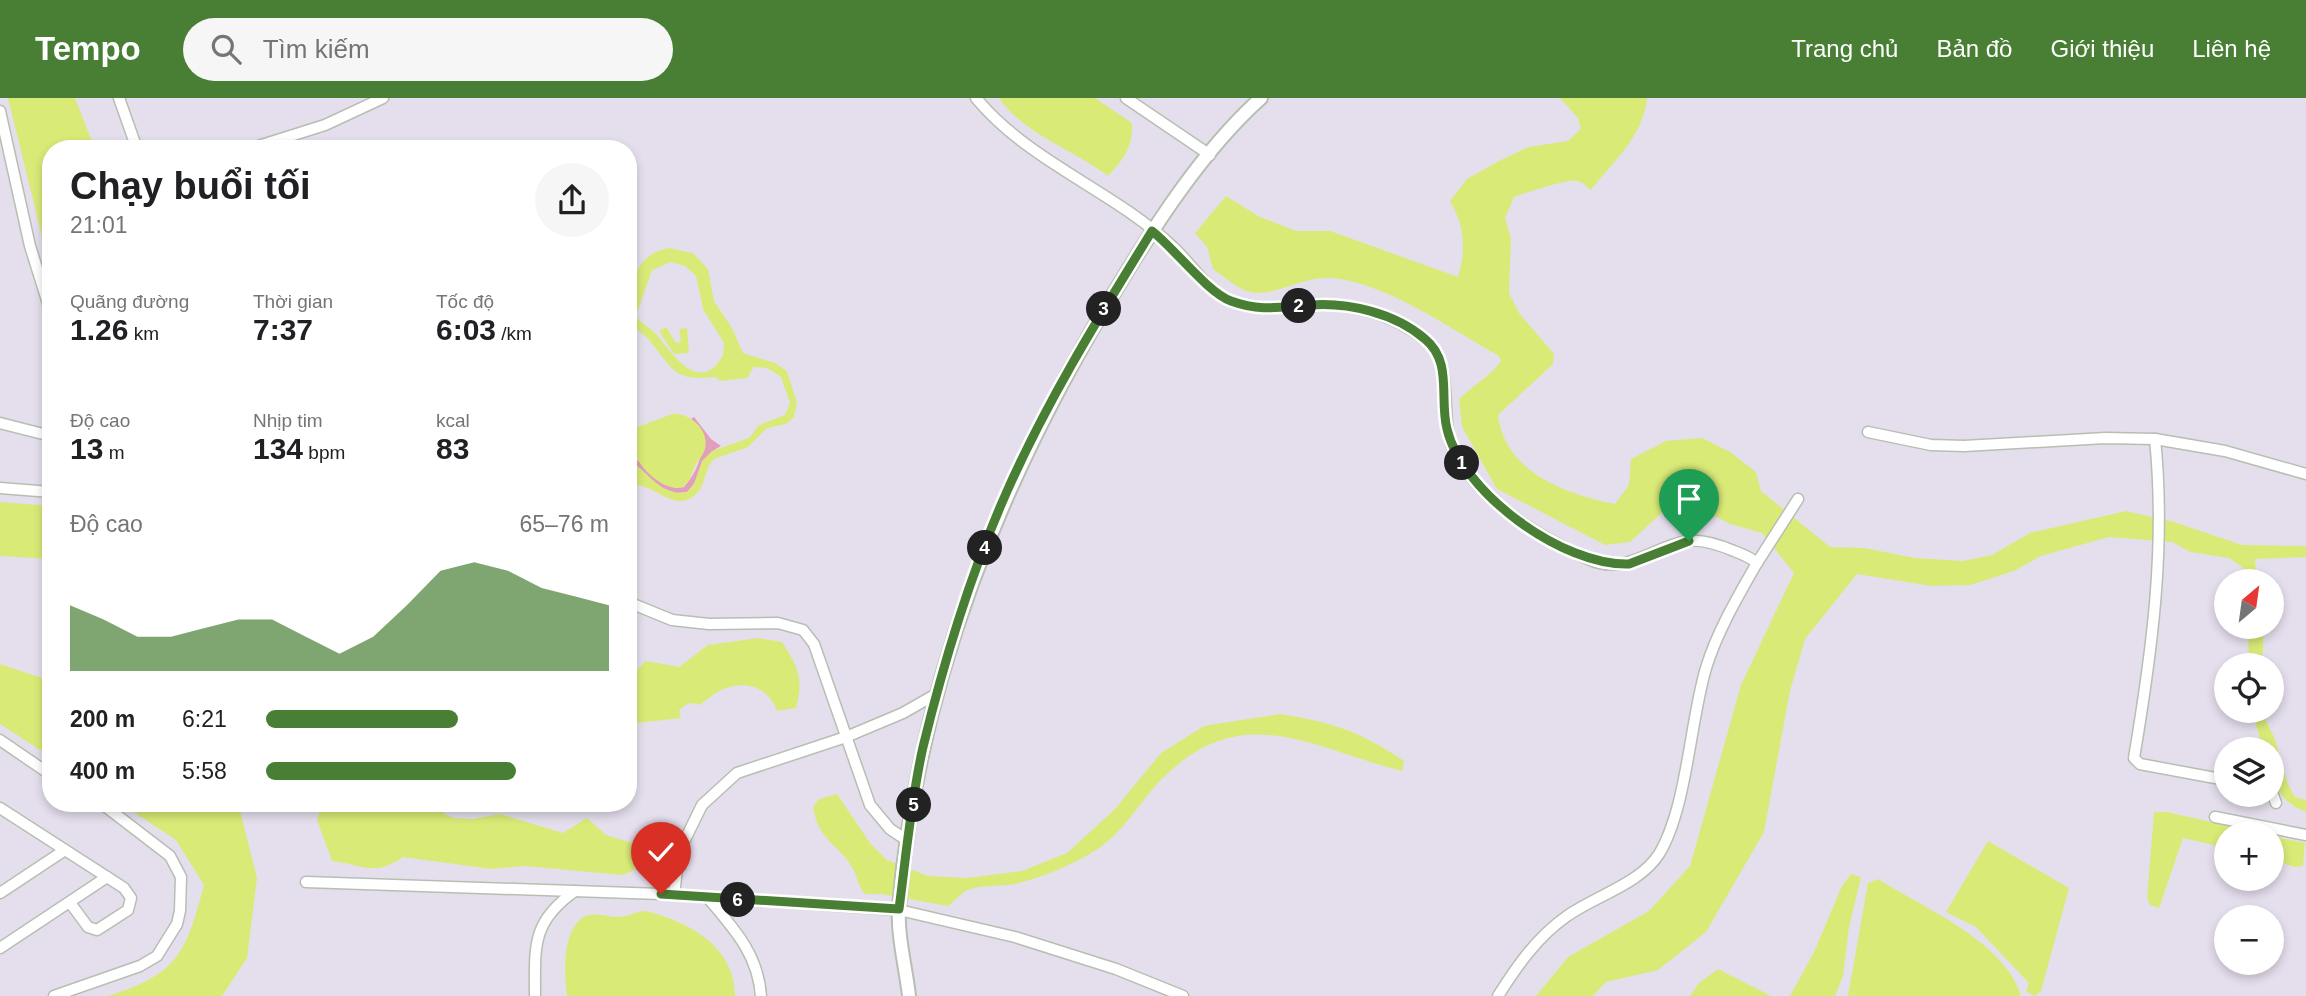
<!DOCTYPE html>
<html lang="vi">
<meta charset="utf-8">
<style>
:root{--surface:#fff;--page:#f6f6f6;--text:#202124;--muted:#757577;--accent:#497f34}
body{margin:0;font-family:Arial,sans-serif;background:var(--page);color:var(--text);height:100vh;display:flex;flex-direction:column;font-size:26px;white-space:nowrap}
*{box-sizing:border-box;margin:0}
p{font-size:23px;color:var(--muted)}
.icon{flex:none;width:38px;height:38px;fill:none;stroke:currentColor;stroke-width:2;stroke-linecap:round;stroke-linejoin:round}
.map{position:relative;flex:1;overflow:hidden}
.panel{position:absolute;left:42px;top:42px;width:595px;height:672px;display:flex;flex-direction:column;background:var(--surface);border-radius:28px;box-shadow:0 4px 10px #0003}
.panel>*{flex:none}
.needle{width:46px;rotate:29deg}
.controls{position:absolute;left:2214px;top:471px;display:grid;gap:14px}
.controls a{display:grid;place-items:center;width:70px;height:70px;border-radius:50%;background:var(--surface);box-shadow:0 4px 10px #0003;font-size:35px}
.pin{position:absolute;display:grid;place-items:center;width:60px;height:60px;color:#fff;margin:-72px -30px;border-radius:50% 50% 50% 0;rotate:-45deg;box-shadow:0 0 7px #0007}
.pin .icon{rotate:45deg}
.km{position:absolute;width:35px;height:35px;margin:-18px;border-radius:50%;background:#222;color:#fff;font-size:19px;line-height:35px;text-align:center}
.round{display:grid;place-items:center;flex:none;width:74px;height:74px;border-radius:37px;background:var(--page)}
.headline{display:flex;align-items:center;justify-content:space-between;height:119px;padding:0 28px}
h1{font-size:38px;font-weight:600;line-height:52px}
.figures{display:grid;grid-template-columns:repeat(3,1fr);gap:10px;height:119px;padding:7px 28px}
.figures div{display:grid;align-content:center}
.figures b{font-size:30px;font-weight:600}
.figures small{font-size:19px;font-weight:400}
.figures p{font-size:19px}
.chart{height:196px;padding:14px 28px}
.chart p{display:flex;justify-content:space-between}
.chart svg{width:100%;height:126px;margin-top:7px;fill:var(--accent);opacity:.7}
ul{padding:0 28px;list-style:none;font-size:23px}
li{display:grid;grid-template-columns:112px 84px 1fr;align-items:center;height:52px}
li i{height:18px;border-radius:9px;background:var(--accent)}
header{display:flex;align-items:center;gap:42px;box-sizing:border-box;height:98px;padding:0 35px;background:var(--accent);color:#fff}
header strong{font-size:33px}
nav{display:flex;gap:38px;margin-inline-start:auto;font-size:24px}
.search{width:490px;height:63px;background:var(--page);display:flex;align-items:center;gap:18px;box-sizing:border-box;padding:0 24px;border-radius:38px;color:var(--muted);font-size:26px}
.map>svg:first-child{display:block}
.green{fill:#e19ebd}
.water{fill:#daea77;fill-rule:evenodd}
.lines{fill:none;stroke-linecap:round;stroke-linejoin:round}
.minor-casing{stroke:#b6bfb2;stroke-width:13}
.tertiary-casing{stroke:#b6bfb2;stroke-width:16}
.minor{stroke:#fff;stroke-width:10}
.tertiary{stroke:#fff;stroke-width:12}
.route-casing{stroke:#fff;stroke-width:14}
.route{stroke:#497f34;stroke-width:9}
</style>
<header>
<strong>Tempo</strong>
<div class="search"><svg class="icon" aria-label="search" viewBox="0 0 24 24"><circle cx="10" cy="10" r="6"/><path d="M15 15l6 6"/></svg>Tìm kiếm</div>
<nav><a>Trang chủ</a><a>Bản đồ</a><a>Giới thiệu</a><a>Liên hệ</a></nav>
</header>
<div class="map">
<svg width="2306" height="898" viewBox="0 0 2306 898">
<rect width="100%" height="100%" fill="#e5dfed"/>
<path class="green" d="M 694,319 L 711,341 L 721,348 C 696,361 704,378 687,394 L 676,395 L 660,389 L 628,361 L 628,347 L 636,363 L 639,362 C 651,375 664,393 684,389 C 700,371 712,340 691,321 Z"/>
<g class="water">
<polygon points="8,0 75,0 95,51 51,51 51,175"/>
<path d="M 999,0 L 1095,0 L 1132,25 C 1133,49 1124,61 1108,78 C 1073,51 1025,37 999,0 Z"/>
<path d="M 1560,0 L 1647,0 C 1644,37 1613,64 1591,92 C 1586,88 1583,84 1577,83 C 1566,81 1526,95 1514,99 L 1505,120 L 1511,141 L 1509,195 L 1519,215 L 1554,256 L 1553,266 L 1498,317 C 1505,374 1565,396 1615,406 L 1629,387 L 1631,361 L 1666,343 L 1702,340 L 1730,354 L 1756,374 L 1761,393 L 1830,449 L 1864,450 L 1915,460 L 1963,463 L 1992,457 L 2030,435 L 2126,413 L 2174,424 L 2242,447 L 2306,448 L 2306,459 L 2255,461 L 2257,483 L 2245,483 L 2245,471 L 2229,460 L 2190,454 L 2172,444 L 2109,439 L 2041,458 L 2014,473 L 1970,487 L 1931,488 L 1857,476 L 1805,541 L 1790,593 L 1764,734 L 1706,834 L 1658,872 L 1606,884 L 1593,898 L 1536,898 L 1568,859 L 1649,813 L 1690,768 L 1741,587 L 1794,475 L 1762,435 L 1730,426 L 1686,403 L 1664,413 L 1630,444 L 1605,447 L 1497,391 L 1462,329 L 1459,301 C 1473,287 1492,277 1501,263 L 1499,258 C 1451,231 1388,186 1333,180 C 1303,177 1274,200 1250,194 C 1238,191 1223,178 1213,171 L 1207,149 L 1195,135 L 1226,98 L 1258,118 L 1296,133 L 1330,133 L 1458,179 C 1466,151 1465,129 1450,103 L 1467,81 L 1499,63 L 1528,49 L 1568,43 L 1581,31 L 1578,20 Z"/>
<path d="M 669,150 L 693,155 L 708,171 L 714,203 L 732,230 L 743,255 L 775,265 L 787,273 L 797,305 L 794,319 L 786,326 L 767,330 L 748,349 L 714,361 C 704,371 706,387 696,396 C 676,416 653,385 633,387 L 628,379 L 628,361 C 649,374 660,399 687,394 L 694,386 L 702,363 L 712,353 L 749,340 L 759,327 L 785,317 L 790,305 L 781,279 L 767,270 L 754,269 L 747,280 L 720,283 L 716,279 C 673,283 675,273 649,242 C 643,235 635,232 629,224 C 627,192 633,156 669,150 ZM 671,164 L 685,168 L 696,178 L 703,211 L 724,245 L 723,257 C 700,299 672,255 656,236 C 650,229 641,226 636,218 L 652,172 Z"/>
<polygon points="666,229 676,245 681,244 679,231 687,230 689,255 674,256 659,233"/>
<path d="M 672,316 C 689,314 710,332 705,351 C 703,358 697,363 694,370 C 690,380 690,387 678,390 C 655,390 621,353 635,330 Z"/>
<polygon points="0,404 51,408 51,461 0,458"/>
<polygon points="2248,529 2264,529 2262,567 2249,567"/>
<path d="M 758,540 L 782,544 C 798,569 804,580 796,610 L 777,613 C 767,585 737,580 713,597 C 708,600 705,604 699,607 C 691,603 685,606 679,613 L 681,620 L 628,626 L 628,580 L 646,563 L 679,569 L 708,547 Z"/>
<polygon points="0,566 51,583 51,659 0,626"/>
<path d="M 2252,613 L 2262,613 C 2265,624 2272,633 2276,644 C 2281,664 2284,681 2295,699 L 2306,702 L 2306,714 C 2274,701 2272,682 2272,651 L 2263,651 Z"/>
<path d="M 1280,616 C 1331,624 1360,633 1404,663 L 1402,673 C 1314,651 1245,601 1166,677 C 1143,698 1128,729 1102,748 C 1078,765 1044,779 1015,786 C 1000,789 982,786 968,792 C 962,794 954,804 948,808 L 881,796 L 865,796 C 858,788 858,780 853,771 C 839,745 819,745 813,709 L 819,701 L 837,696 L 870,745 L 887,762 L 928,778 L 967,780 L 1022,773 L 1067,755 L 1115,711 L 1161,655 L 1204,628 Z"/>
<path d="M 120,705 L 235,705 L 239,709 L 257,780 L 247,860 L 222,898 L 108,898 C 179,876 186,854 204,787 L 176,742 Z"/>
<path d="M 378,705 L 444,705 L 444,716 L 454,720 L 473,721 L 500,716 L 563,735 L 587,720 L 606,737 L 632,745 L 637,762 L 633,773 L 622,777 L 524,768 L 491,771 L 403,759 C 374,779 364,767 332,763 L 317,722 L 321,709 L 357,713 Z"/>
<polygon points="2154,714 2167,714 2260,735 2226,735 2226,750 2183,740 2159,810 2150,807 2147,800"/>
<polygon points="2272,738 2305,745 2303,768 2295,769 2272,762"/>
<polygon points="1988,743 2069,790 2041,893 2035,898 2026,893 2029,885 1976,829 1946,814"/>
<polygon points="1851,776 1861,779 1849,829 1843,878 1835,898 1790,898 1814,854 1842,788"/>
<path d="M 1878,781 C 1923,810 2005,843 2021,898 L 1848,898 L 1868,785 Z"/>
<path d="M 646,813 C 689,824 735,848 735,898 L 567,898 C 564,876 562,835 582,820 C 593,812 609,820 620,819 C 629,818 637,813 646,813 Z"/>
<polygon points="1718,871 1771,898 1690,898 1699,885"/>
</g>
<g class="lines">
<g class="minor-casing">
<g id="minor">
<polyline points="119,0 137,51"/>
<path d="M 976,0 C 1030,65 1113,92 1173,149 C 1192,166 1207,193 1231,203 C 1265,216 1281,207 1314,206 C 1354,206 1391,216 1423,240 C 1458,264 1437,319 1454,353 C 1480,404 1538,438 1588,461 C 1626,479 1653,448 1688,443 C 1703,441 1720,447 1734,453 C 1742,456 1750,459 1757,465 C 1738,498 1717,534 1706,570 C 1690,623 1687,710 1659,756 C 1640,786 1595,798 1567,818 C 1537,839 1517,868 1498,898"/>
<polyline points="1126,0 1210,57"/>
<polyline points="0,13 30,148 51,215"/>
<polyline points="249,51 325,27 383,0"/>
<polyline points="0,325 51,338"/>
<polyline points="1868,334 1931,347 1964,348 2105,340 2155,341 2225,353 2306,376"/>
<path d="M 2155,341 C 2166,449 2152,553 2134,660 L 2140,666 L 2226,682"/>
<polyline points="0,390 51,394"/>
<polyline points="1757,465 1798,401"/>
<polyline points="628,504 672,522 709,526 778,525 803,532 814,546 870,707 890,731 908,743"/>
<polyline points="0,642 51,677"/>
<polyline points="2272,694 2276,705"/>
<polyline points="0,710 124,790 131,800 128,812 97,832 88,829 71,806"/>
<polyline points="2215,719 2306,737"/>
<polyline points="306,784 661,796 899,812 1015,839 1116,871 1183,898"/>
<polyline points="0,795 65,752"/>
<polyline points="674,797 679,754 702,707 737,675 846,639 903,615 938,595"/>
<path d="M 708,800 C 734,831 758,856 761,898"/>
<polyline points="0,850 107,779"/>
<polyline points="54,898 140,868 157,858 177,826 180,813 181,779 170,758 101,705"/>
<path d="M 535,898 C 535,849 531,824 575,793"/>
</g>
</g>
<g class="tertiary-casing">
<path id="tertiary" d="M 909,898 C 906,870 897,837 899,809 C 918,585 1001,380 1117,190 C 1156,125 1205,50 1261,0"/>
</g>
<use href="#minor" class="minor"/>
<use href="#tertiary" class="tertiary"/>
</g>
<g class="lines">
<g class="route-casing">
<path id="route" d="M 661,796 L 899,811 C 906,758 911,702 923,649 C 943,567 968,484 1001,407 C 1042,311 1097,222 1152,133 C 1175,151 1207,194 1231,203 C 1261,214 1280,209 1310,207 C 1348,204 1395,215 1425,241 C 1453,264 1439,300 1447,331 C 1462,395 1563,468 1629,466 L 1689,443"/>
</g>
<use href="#route" class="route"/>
</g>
</svg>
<div class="controls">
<a><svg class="needle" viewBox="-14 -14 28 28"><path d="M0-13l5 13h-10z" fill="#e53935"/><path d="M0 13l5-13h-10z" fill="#757577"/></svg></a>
<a><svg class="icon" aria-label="locate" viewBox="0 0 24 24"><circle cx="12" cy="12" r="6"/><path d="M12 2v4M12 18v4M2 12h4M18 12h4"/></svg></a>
<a><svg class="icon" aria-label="layers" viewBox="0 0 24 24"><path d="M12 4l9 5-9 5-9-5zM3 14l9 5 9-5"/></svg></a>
<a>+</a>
<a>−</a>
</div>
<div class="pin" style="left:1689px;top:443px;background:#1e9e55"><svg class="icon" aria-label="arrive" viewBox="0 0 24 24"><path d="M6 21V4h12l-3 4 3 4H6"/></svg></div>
<div class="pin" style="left:661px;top:796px;background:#d93025"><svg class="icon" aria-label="check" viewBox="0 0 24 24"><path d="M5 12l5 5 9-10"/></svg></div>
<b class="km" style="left:1462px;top:365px">1</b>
<b class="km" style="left:1299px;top:208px">2</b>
<b class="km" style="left:1104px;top:211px">3</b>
<b class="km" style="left:985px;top:450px">4</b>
<b class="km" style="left:914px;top:707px">5</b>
<b class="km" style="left:738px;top:802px">6</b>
<section class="panel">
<div class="headline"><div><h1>Chạy buổi tối</h1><p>21:01</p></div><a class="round"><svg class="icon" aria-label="share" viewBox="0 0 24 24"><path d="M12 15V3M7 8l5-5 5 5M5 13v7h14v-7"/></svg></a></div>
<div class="figures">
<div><p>Quãng đường</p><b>1.26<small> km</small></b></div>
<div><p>Thời gian</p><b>7:37</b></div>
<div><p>Tốc độ</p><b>6:03<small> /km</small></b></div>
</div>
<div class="figures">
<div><p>Độ cao</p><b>13<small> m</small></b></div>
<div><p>Nhịp tim</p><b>134<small> bpm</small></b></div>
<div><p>kcal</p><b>83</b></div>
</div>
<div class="chart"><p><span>Độ cao</span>65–76 m</p>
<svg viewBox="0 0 160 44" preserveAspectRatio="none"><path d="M0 44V21L10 26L20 32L30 32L40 29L50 26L60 26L70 32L80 38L90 32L100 21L110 9L120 6L130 9L140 15L150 18L160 21V44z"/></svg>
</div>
<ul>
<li><b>200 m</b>6:21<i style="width:56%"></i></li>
<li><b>400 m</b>5:58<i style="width:73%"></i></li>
</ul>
</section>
</div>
